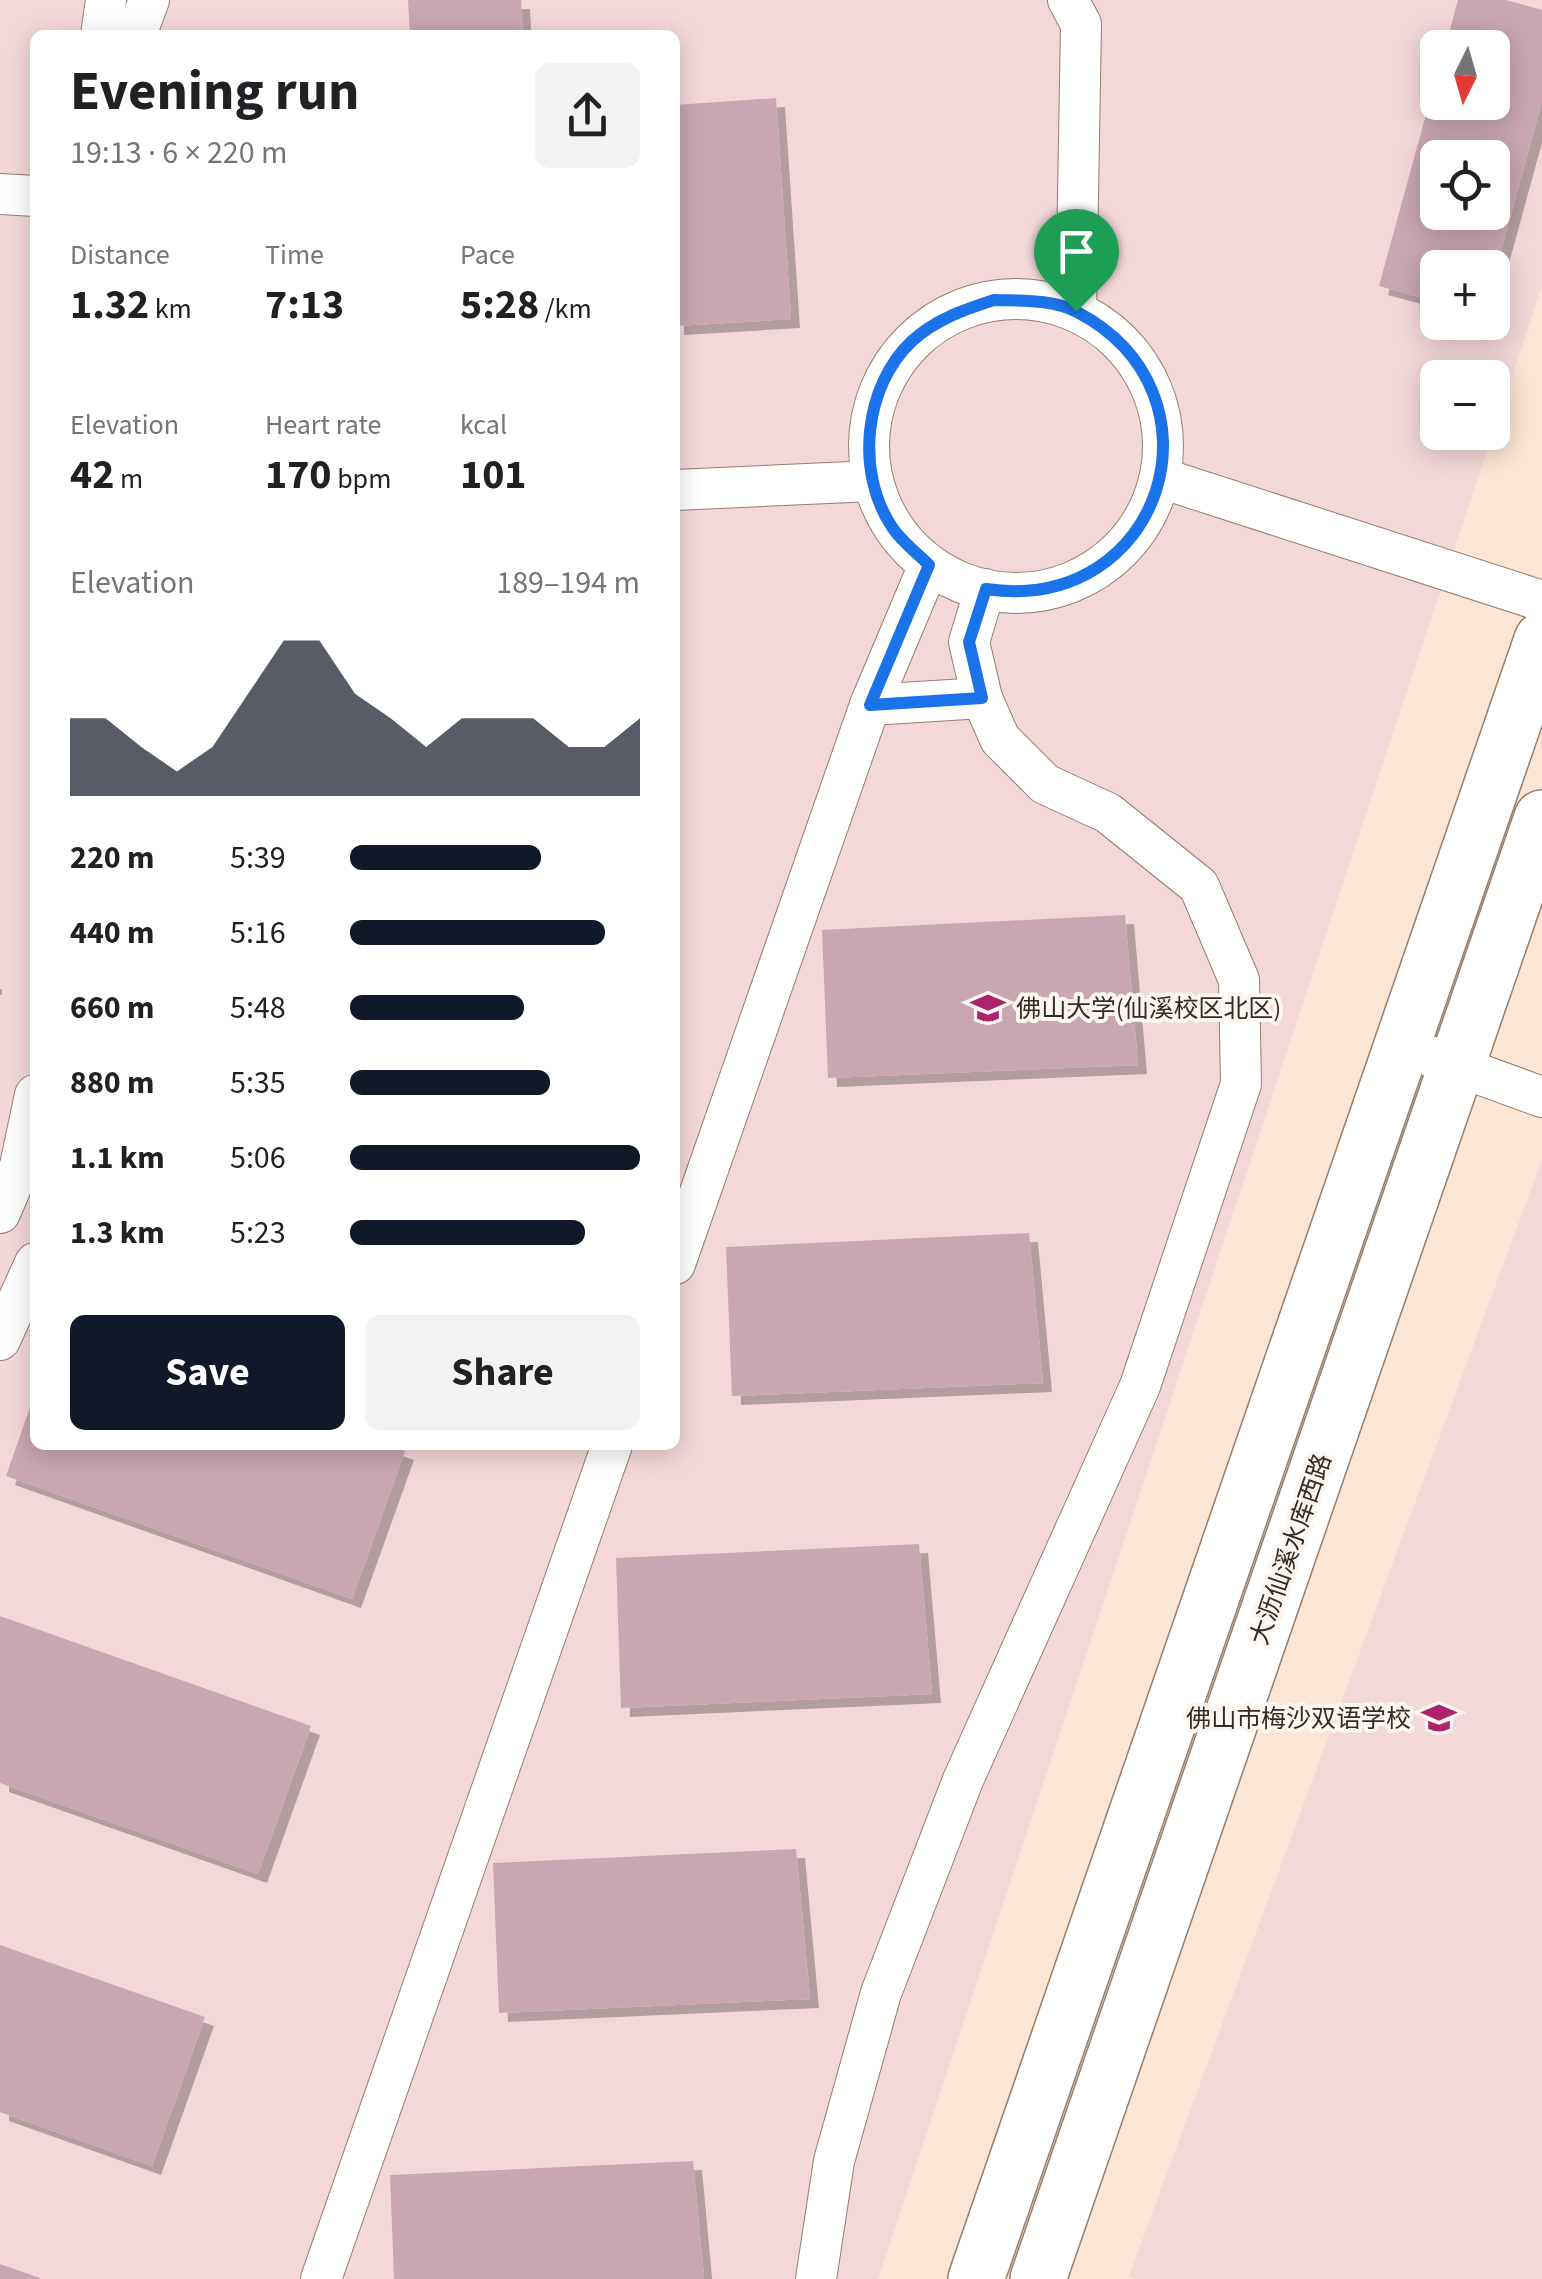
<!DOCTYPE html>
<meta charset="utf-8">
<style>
:root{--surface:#fff;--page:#f2f2f2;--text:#202124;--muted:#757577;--accent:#111827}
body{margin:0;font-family:"Source Sans 3","Noto Sans SC",sans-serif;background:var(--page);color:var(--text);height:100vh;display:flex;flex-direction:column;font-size:38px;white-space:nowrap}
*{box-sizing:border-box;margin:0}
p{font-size:32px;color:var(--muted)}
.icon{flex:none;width:55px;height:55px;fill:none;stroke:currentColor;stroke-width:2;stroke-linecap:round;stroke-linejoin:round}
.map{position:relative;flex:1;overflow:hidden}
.details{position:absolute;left:30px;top:30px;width:650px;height:1420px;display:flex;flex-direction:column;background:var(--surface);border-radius:15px;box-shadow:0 5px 25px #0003}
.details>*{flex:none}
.needle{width:65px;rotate:185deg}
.controls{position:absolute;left:1420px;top:30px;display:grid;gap:20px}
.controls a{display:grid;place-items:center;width:90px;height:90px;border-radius:15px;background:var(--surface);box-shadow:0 5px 25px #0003;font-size:50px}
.pin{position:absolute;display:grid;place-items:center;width:85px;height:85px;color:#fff;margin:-102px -42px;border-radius:50% 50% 50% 0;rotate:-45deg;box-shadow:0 0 10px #0007}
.pin .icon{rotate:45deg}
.round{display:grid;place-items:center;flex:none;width:105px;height:105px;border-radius:15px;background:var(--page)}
.summary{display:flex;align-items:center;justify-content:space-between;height:170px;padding:0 40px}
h1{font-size:55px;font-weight:700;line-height:75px}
.figures{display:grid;grid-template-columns:repeat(3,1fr);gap:15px;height:170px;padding:10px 40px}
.figures div{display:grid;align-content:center}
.figures b{font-size:42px;font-weight:700}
.figures small{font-size:28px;font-weight:400}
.figures p{font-size:28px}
.chart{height:280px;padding:20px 40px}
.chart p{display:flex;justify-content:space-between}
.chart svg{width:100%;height:180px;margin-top:10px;fill:var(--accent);opacity:.7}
.button{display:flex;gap:20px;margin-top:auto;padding:20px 40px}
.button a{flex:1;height:115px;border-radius:15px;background:var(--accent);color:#fff;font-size:40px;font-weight:700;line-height:115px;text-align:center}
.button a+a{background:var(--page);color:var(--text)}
ul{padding:0 40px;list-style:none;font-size:32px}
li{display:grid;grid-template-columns:160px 120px 1fr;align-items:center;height:75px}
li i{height:25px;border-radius:12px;background:var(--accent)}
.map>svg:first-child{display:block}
.education{fill:#f3d8d9;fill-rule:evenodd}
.building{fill:#c8a7b2;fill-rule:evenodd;filter:url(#shadow)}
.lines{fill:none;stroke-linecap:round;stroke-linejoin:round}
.street-casing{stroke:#977e6b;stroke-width:42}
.secondary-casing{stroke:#977e6b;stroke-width:58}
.path{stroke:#b8a597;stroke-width:6;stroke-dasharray:8 8;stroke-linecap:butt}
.street{stroke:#fff;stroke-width:40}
.secondary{stroke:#fff;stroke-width:55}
.route-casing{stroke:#fff;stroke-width:20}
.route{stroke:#1a73e8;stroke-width:12}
.labels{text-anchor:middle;stroke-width:8;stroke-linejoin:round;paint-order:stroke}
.poi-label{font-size:25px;fill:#362b23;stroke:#fbf6f1;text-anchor:start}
.street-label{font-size:25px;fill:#362b23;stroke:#fbf6f1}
</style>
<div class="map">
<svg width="1542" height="2279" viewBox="0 0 1542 2279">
<defs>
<filter id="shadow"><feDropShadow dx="9" dy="9" stdDeviation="0" flood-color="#0004"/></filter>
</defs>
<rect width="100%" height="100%" fill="#fbe5d4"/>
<g class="education">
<path d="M 0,0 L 1542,0 L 1542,286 L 878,2279 L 0,2279 ZM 35,35 L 675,35 L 675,1445 L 35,1445 ZM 1438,48 L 1492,48 L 1492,102 L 1438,102 ZM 1438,158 L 1492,158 L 1492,212 L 1438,212 ZM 1438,268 L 1492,268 L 1492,322 L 1438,322 ZM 1438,378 L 1492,378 L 1492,432 L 1438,432 Z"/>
<polygon points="1542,1160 1542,2279 1137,2279 1129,2276"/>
</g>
<g class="building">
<polygon points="408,0 521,0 523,35 410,35"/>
<path d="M 1458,0 L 1506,0 L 1542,10 L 1542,101 L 1494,276 L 1492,268 L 1438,268 L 1438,302 L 1379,286 L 1436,78 L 1438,102 L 1492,102 L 1492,48 L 1445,48 ZM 1438,158 L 1492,158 L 1492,212 L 1438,212 Z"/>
<polygon points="776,98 791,319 675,326 675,105"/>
<polygon points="1125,915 1138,1065 828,1078 822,930"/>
<polygon points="1029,1233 1043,1383 732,1396 726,1247"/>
<polygon points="34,1396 35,1445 388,1445 405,1451 352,1599 6,1476"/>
<polygon points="919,1544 932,1694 621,1708 616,1558"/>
<polygon points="0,1616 311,1726 258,1874 0,1783"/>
<polygon points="796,1849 810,1999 499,2013 493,1863"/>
<polygon points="0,1945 205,2017 152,2166 0,2112"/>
<polygon points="693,2161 704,2279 394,2279 390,2175"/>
<polygon points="0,2264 40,2278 39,2279 0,2279"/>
</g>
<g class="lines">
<g class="street-casing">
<g id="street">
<polyline points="1068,0 1081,24 1076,311"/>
<polyline points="101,35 106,0"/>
<polyline points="136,35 149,0"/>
<polyline points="0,194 35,196"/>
<circle cx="1016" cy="446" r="147"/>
<polyline points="1161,478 1542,601"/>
<polyline points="675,490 872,481"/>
<polyline points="870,705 982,698"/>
<polyline points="1402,1046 1542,1097"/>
<polyline points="0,1213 20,1166 35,1095"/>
<polyline points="675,1264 870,705 929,565"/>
<polyline points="0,1340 35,1263"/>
<polyline points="321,2279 612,1445"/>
<polyline points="816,2279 834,2161 881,1993 963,1780 1140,1386 1241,1084 1239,980 1199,886 1108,813 1045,784 1000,739 982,698 969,642 985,589"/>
</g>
</g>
<g class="secondary-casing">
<g id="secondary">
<polyline points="976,2279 1542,640"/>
<polyline points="1038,2279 1542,818"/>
</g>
</g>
<polyline class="path" points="0,992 2,992"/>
<use href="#street" class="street"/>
<use href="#secondary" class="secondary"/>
</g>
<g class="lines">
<g class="route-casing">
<path id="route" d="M 994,300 C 1021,301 1053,299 1077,312 C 1232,393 1163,615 986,589 L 969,642 L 982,698 L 870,705 L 929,565 C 917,553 901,541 892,527 C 855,472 864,386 912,341 C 936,319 964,310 994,300 Z"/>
</g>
<use href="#route" class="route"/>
</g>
<defs>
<g id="university-bare" transform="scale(2.7)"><path d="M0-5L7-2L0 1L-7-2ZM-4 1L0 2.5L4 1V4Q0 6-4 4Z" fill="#ad2568" stroke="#fbf6f1" stroke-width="2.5" paint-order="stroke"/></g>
<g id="school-bare" transform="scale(2.7)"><path d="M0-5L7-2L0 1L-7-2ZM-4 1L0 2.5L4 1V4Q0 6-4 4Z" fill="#ad2568" stroke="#fbf6f1" stroke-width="2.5" paint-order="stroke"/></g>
</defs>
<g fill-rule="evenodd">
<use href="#university-bare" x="988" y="1008"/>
<use href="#school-bare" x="1439" y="1718"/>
</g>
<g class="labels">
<g class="poi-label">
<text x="1016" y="1017">佛山大学(仙溪校区北区)</text>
<text x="1411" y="1727" text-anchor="end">佛山市梅沙双语学校</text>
</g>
<g class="street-label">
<text transform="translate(1290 1549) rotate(-71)" y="9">大沥仙溪水库西路</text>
</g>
</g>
</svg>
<div class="controls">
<a><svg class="needle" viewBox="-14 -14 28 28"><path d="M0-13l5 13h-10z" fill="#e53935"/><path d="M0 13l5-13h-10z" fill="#757577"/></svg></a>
<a><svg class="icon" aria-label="locate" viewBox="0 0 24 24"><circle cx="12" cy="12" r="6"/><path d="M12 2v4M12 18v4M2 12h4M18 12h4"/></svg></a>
<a>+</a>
<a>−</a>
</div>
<div class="pin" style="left:1076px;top:311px;background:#1e9e55"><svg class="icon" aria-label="arrive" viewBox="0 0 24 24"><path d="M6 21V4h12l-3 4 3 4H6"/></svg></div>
<section class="details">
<div class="summary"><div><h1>Evening run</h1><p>19:13 · 6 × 220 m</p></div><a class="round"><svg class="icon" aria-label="share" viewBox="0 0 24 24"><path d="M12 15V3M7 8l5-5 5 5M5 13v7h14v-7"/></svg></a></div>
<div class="figures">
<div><p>Distance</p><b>1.32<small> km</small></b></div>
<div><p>Time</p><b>7:13</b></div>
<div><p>Pace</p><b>5:28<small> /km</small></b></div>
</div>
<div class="figures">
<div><p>Elevation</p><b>42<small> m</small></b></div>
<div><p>Heart rate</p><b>170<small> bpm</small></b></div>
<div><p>kcal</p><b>101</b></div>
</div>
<div class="chart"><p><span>Elevation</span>189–194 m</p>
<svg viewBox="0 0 160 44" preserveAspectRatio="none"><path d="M0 44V25L10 25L20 32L30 38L40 32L50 19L60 6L70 6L80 19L90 25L100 32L110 25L120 25L130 25L140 32L150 32L160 25V44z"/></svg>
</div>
<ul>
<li><b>220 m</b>5:39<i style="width:66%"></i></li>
<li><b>440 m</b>5:16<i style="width:88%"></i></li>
<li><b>660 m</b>5:48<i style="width:60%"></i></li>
<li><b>880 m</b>5:35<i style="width:69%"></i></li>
<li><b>1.1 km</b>5:06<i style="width:100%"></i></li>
<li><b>1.3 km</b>5:23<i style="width:81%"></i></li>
</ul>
<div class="button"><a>Save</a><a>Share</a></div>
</section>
</div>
